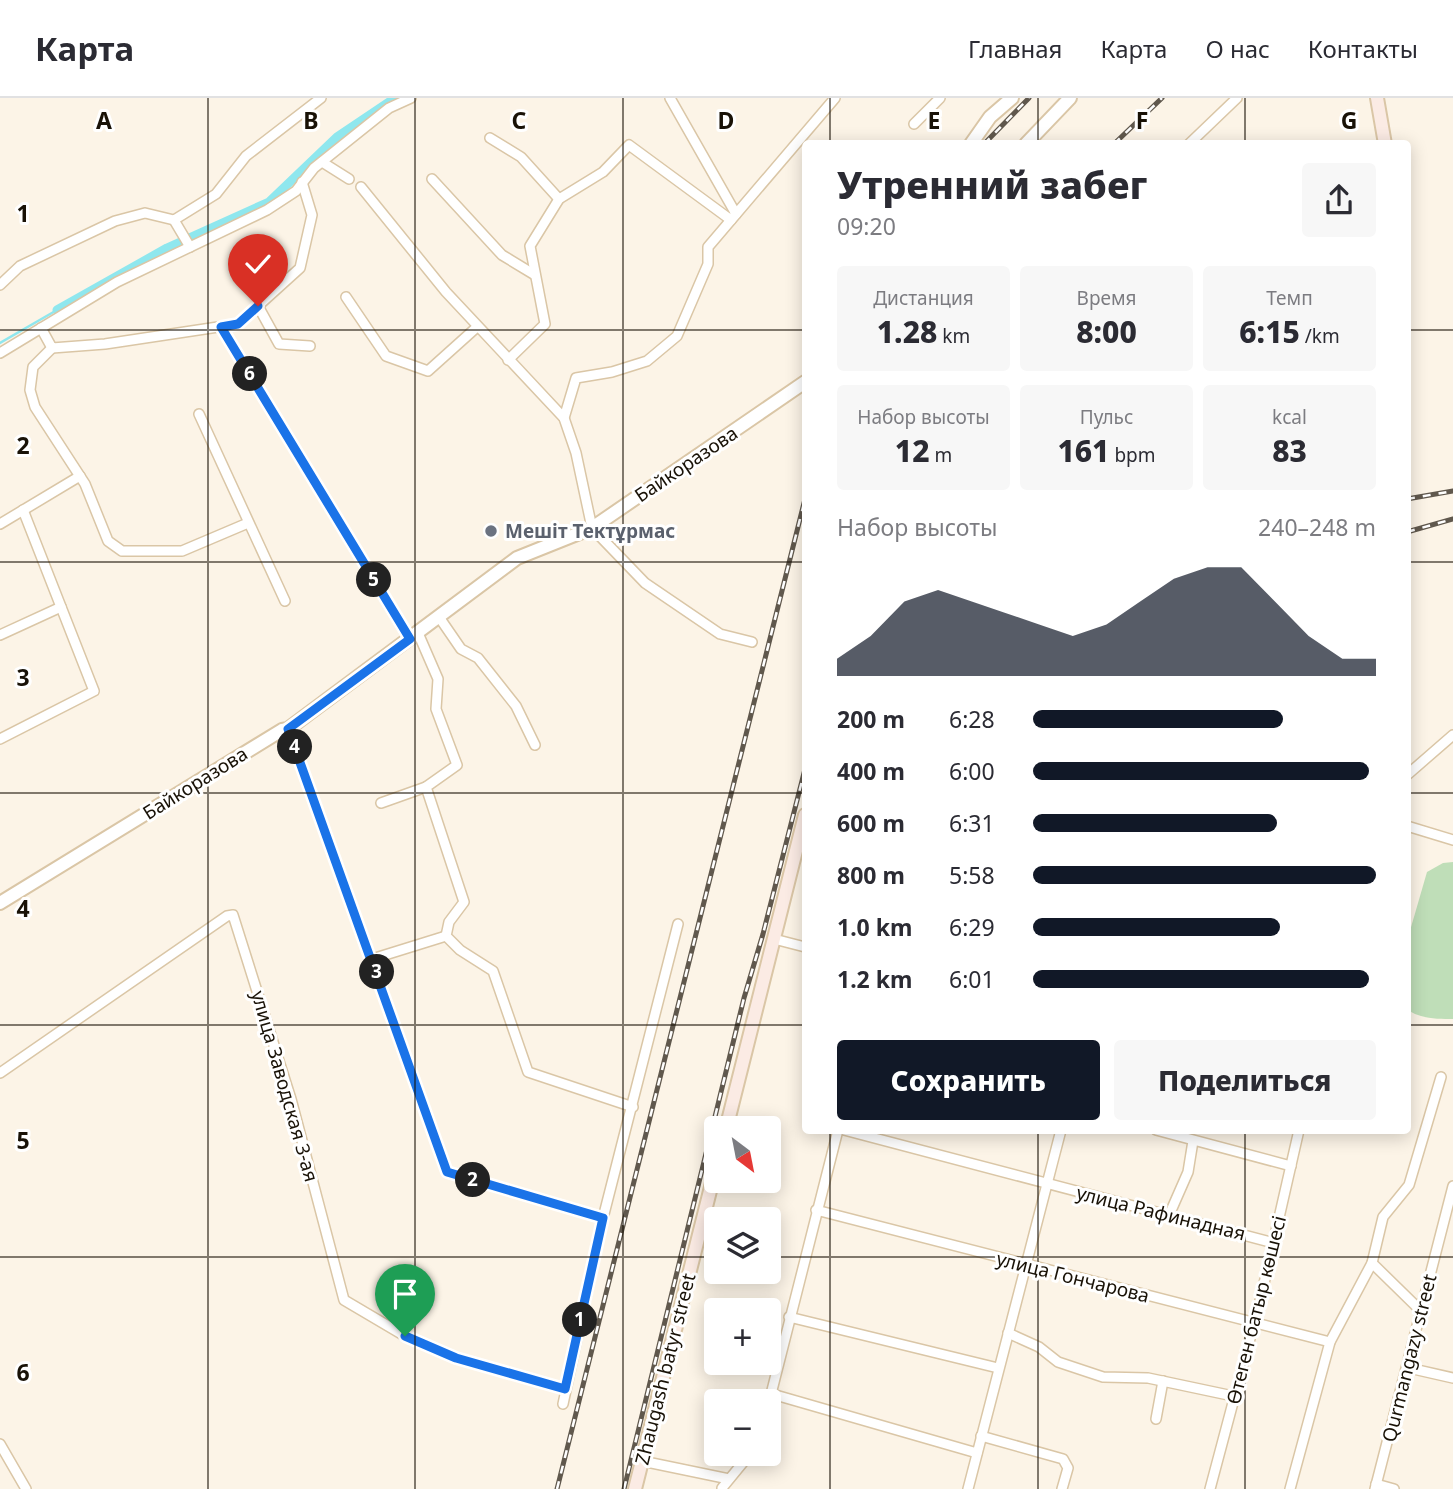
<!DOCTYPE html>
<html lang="ru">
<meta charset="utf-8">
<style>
:root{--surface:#fff;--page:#f7f7f7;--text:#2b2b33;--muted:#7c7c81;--line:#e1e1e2;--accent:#111827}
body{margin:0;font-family:"Noto Sans",sans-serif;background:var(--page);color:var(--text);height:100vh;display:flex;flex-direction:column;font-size:26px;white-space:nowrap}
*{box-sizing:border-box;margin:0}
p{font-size:23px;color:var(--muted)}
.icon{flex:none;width:38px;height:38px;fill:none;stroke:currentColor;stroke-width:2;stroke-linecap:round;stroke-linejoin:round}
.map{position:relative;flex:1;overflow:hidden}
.details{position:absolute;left:802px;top:42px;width:609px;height:994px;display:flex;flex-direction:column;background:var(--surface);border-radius:7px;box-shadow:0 4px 18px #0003}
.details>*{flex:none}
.needle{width:46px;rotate:148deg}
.fabs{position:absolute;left:704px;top:1018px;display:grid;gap:14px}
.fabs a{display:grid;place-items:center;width:77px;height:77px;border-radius:7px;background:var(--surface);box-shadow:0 4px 18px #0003;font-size:35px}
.pin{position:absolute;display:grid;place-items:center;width:60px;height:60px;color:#fff;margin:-72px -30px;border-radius:50% 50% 50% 0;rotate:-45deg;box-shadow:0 0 7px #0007}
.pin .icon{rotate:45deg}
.km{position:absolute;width:35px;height:35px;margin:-18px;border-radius:50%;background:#222;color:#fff;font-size:19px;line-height:35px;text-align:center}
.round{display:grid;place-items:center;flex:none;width:74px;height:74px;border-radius:7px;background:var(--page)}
.headline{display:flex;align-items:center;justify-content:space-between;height:119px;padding:0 35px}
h1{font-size:38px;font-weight:800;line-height:52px}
.metrics{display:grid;grid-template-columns:repeat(3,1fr);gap:10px;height:119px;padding:7px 35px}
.metrics div{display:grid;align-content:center;border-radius:7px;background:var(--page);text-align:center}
.metrics b{font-size:30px;font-weight:800}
.metrics small{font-size:19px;font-weight:400}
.metrics p{font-size:19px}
.chart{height:196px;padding:14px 35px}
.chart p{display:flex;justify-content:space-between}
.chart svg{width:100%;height:126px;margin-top:7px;fill:var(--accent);opacity:.7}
.primary-button{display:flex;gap:14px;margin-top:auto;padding:14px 35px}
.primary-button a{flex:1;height:80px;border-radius:7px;background:var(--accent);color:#fff;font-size:28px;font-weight:800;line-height:80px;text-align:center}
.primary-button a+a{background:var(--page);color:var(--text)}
ul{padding:0 35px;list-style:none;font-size:23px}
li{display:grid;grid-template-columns:112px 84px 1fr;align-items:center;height:52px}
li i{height:18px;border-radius:9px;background:var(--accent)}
header{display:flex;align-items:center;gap:42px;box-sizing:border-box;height:98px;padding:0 35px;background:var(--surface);border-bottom:2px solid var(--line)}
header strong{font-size:33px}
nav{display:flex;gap:38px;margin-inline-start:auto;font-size:24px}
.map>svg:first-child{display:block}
.green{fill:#bfdeb8}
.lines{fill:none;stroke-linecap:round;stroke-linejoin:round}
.stream{stroke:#8fe7ee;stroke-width:2.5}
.canal{stroke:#8fe7ee;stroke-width:9}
.minor-casing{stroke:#dac6a6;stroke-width:12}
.tertiary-casing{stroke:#dac6a6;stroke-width:16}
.secondary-casing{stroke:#dac6a6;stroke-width:16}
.minor{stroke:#fff;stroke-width:9}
.tertiary{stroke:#fff;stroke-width:12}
.secondary{stroke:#fbebe4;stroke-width:12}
.rail-casing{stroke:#60584d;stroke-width:5}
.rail{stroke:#fff;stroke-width:2.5;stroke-dasharray:8;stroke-linecap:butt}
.route-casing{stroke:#fff;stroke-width:14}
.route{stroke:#1a73e8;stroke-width:9}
.grid{fill:none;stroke:#191207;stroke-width:2;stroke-opacity:0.55}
.worship-dot{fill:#6b7280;stroke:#fff;stroke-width:2.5}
.labels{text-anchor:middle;stroke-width:6;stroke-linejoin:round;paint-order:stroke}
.street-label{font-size:19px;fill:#191207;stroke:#fff}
.worship-label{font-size:19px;font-weight:bold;fill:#5b616d;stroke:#fff;text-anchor:start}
.grid-label{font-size:23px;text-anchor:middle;font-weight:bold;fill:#191207;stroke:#fff;stroke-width:6;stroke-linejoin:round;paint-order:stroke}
</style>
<header>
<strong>Карта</strong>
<nav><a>Главная</a><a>Карта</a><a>О нас</a><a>Контакты</a></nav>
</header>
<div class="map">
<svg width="1453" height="1391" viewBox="0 0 1453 1391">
<rect width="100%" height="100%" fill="#fcf4e7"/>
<path class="green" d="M 1453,764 L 1453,921 C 1438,921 1419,921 1407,911 L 1407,843 L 1427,774 L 1443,765 Z"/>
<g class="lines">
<polyline class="stream" points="0,245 57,212"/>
<polyline class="canal" points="57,212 167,150 269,104 337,39 395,0"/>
<g class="minor-casing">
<g id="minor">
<polyline points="670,0 736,116"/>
<polyline points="914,26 940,0"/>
<polyline points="490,40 521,59 559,101"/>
<polyline points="1189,46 1237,0"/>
<polyline points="322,64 349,81"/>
<polyline points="432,81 502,157 535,177"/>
<polyline points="361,89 446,194 564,320 576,355 592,430 645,485 720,536 752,544"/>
<polyline points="174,122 190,149"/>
<polyline points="0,187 20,168 115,123 145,115 174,122 216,96 246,58 321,0"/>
<polyline points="346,199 386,258 428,273 477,229"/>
<polyline points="258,208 279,246 310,248"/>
<polyline points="221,229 409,541"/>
<polyline points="41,230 52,250 105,246 238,226 300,170 312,117 302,84"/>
<polyline points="52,250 33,269 30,292 35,309 85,386 108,443 122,453 182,453 248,425"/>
<polyline points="0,255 117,184 267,112 296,93 314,70 389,10 411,0"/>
<polyline points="508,262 545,226 530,148 559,101 603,74 629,47 731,122"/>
<polyline points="199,316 285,503"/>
<polyline points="564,320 576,280 612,274 647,263 677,238 708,166 708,149 835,0"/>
<polyline points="0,426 80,378"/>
<polyline points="439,519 461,551 478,560 516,608 535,647"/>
<polyline points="418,535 438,581 436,611 457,667 426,689 464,804 449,824 446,838 460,852 493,873 528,974 633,1009"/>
<polyline points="0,537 61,509"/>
<polyline points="288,631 447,1074 603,1120"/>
<polyline points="0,641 94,593 23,412"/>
<polyline points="1407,677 1453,637"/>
<polyline points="381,705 426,689"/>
<polyline points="1407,728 1453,742"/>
<polyline points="774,841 805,849"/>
<polyline points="372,861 446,838"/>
<polyline points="0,975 227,818 233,817 291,1001 344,1202 405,1238 456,1260 565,1291"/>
<polyline points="844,1032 1274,1145"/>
<polyline points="1156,1032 1291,1068"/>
<polyline points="816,1112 1330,1244"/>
<polyline points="1170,1115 1188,1074 1193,1043"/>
<polyline points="1372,1165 1420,1212"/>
<polyline points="789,1219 998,1270"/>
<polyline points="1008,1235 1039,1249 1058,1264 1103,1279 1148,1280 1233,1298"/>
<polyline points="1409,1270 1453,1280"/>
<polyline points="772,1296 977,1355"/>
<polyline points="563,1306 603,1120 678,826"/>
<polyline points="768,1308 838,1032"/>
<polyline points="1156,1321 1163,1283"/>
<polyline points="981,1338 1063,1361 1068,1370 1062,1391"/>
<polyline points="0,1346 26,1391"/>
<polyline points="642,1363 729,1381"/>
<polyline points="1376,1386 1394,1391"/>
<polyline points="722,1390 750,1356"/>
<polyline points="968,1391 1061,1032"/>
<polyline points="1210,1391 1260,1203 1299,1032"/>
<polyline points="1290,1391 1330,1244 1372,1165 1383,1119 1409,1087 1441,979"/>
<polyline points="1375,1391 1453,1088"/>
</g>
</g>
<g class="tertiary-casing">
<g id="tertiary">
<polyline points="971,46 990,19 1012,0"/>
<polyline points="1026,46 1070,0"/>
<polyline points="0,805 282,632 288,631 517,460 592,430 805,284"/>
</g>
</g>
<g class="secondary-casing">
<g id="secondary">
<polyline points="1377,0 1385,46"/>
<polyline points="726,1031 805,717"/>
<polyline points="635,1391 716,1069"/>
</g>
</g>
<use href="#minor" class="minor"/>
<use href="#tertiary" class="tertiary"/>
<use href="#secondary" class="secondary"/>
<g class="rail-casing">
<g id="rail">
<polyline points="984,46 1029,0"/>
<polyline points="1114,46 1162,0"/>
<polyline points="1407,401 1453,393"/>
<polyline points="1407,434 1453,421"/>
<polyline points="557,1391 805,401"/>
<polyline points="624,1391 744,900 763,836 805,671"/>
</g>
</g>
<use href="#rail" class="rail"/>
</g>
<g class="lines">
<g class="route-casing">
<polyline id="route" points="258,208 238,226 221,229 410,541 288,631 447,1074 603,1120 565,1291 456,1260 405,1238"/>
</g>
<use href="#route" class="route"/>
</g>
<path class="grid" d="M 208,0 L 208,1391M 415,0 L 415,1391M 623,0 L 623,1391M 830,0 L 830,46M 1038,0 L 1038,46M 1245,0 L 1245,46M 0,232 L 805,232M 1407,232 L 1453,232M 0,464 L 805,464M 1407,464 L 1453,464M 0,695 L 805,695M 1407,695 L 1453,695M 0,927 L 805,927M 1407,927 L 1453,927M 830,1032 L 830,1391M 1038,1032 L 1038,1391M 1245,1032 L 1245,1391M 0,1159 L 716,1159M 768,1159 L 1453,1159"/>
<circle class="worship-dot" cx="491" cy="433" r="7"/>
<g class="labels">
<g class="street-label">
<text transform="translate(686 366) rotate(-34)" y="7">Байкоразова</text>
<text transform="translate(195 685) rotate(-32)" y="7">Байкоразова</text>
<text transform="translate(285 988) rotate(74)" y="7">улица Заводская 3-ая</text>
<text transform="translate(1161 1115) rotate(14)" y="7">улица Рафинадная</text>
<text transform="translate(1073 1179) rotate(14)" y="7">улица Гончарова</text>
<text transform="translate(1256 1212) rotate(-76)" y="7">Өтеген батыр көшесі</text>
<text transform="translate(1409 1260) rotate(-76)" y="7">Qurmangazy street</text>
<text transform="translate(665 1271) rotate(-76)" y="7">Zhaugash batyr street</text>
</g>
<g class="worship-label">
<text x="505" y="440">Мешіт Тектұрмас</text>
</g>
</g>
<g class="grid-label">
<text x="104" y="31">A</text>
<text x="311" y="31">B</text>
<text x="519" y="31">C</text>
<text x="726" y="31">D</text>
<text x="934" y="31">E</text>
<text x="1142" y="31">F</text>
<text x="1349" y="31">G</text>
<text x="23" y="124">1</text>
<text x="23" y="356">2</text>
<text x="23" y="588">3</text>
<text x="23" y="819">4</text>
<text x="23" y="1051">5</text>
<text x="23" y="1283">6</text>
</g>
</svg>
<div class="fabs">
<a><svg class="needle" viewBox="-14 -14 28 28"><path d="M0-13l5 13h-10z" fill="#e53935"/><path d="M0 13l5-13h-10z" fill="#7c7c81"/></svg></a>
<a><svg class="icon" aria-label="layers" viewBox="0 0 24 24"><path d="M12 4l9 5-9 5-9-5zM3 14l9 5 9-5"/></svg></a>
<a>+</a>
<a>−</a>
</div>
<div class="pin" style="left:405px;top:1238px;background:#1e9e55"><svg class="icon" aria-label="arrive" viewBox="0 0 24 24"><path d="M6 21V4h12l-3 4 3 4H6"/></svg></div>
<div class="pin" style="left:258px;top:208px;background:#d93025"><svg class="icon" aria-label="check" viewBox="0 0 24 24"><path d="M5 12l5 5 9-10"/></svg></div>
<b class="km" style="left:580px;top:1222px">1</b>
<b class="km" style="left:473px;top:1082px">2</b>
<b class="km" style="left:377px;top:874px">3</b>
<b class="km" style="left:295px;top:649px">4</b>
<b class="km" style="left:374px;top:482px">5</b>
<b class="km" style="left:250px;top:276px">6</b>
<section class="details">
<div class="headline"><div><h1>Утренний забег</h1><p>09:20</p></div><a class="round"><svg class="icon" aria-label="share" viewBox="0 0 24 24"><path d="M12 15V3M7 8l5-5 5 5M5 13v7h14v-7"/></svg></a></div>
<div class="metrics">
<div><p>Дистанция</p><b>1.28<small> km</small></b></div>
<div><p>Время</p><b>8:00</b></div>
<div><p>Темп</p><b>6:15<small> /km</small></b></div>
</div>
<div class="metrics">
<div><p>Набор высоты</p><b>12<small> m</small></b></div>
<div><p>Пульс</p><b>161<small> bpm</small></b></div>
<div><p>kcal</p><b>83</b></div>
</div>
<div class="chart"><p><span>Набор высоты</span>240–248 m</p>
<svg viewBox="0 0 160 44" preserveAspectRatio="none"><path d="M0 44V38L10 30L20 18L30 14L40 18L50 22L60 26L70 30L80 26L90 18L100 10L110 6L120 6L130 18L140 30L150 38L160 38V44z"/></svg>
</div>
<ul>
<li><b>200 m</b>6:28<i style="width:73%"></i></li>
<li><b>400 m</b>6:00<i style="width:98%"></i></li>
<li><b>600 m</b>6:31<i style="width:71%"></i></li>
<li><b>800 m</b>5:58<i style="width:100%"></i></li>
<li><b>1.0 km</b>6:29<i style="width:72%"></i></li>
<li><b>1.2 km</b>6:01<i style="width:98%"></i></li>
</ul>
<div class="primary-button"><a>Сохранить</a><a>Поделиться</a></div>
</section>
</div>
